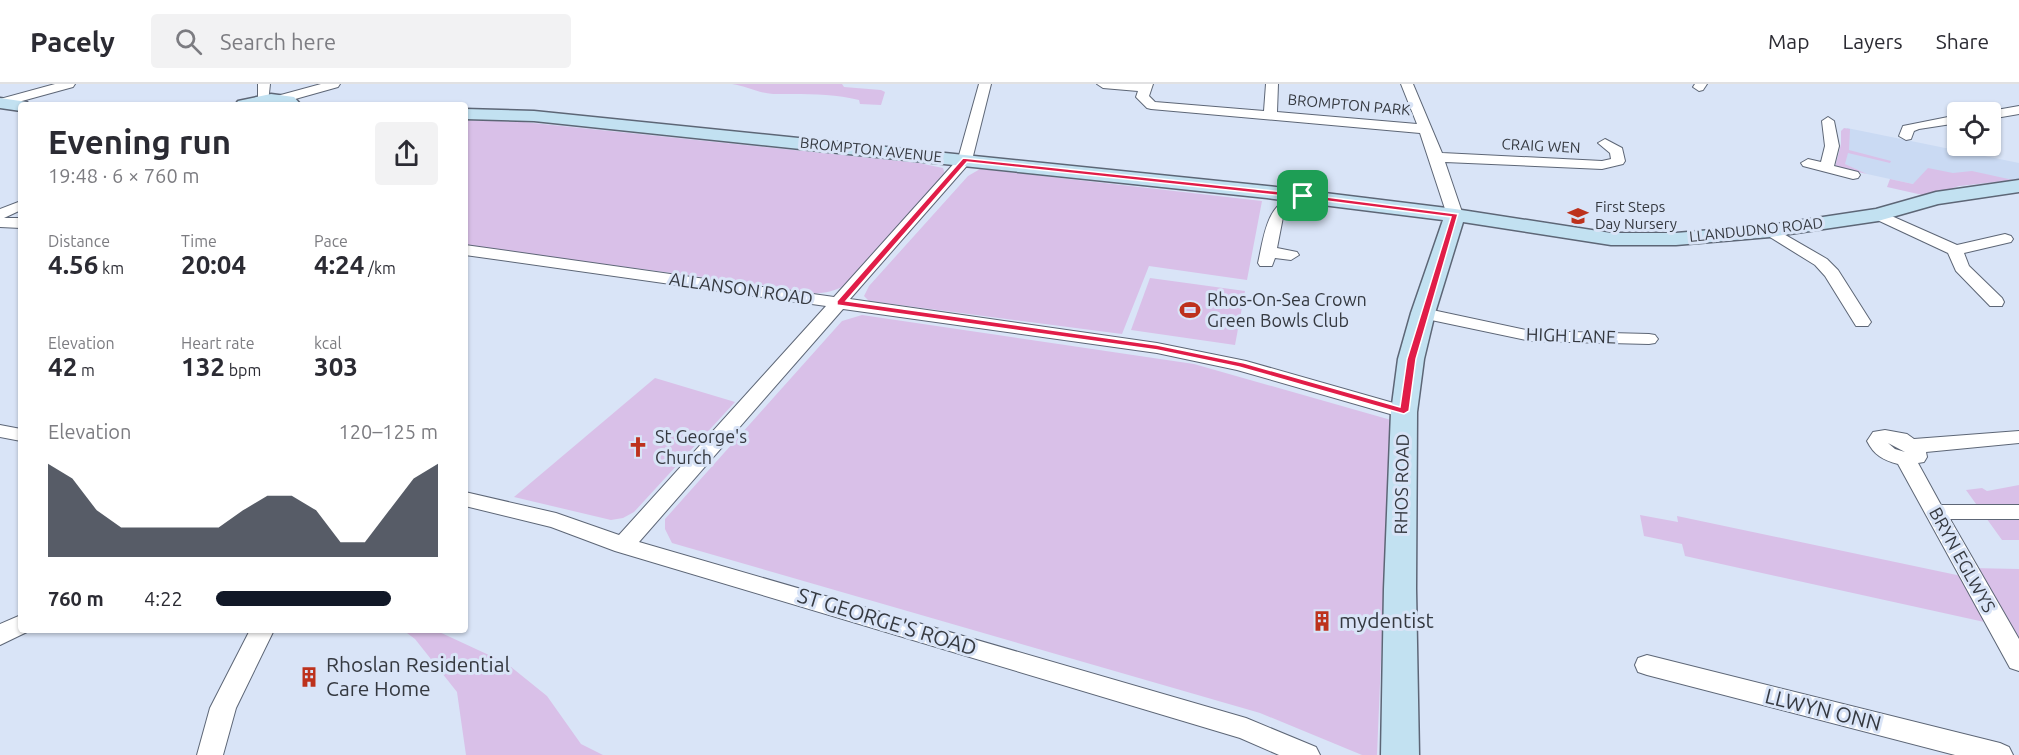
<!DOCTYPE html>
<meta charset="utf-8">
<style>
:root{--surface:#fff;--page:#f2f2f3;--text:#2b2b33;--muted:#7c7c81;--line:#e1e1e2;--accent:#111827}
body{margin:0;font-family:Ubuntu,sans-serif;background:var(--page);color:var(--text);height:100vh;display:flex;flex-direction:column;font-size:22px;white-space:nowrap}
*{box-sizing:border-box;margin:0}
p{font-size:20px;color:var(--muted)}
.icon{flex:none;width:33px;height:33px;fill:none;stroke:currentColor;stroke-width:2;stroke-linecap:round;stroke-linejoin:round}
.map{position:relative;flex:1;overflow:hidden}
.drawer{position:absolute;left:18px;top:18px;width:450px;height:531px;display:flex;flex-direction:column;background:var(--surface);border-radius:6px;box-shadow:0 2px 4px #0004}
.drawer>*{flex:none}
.controls{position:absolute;left:1947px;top:18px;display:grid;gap:12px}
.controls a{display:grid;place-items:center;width:54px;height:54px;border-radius:6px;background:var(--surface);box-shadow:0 2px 4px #0004;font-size:30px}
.pin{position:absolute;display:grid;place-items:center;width:51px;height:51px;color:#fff;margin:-26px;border-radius:12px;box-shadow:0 3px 9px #0006}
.round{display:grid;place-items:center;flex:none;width:63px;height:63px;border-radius:6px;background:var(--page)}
.summary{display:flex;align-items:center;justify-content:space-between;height:102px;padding:0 30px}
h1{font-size:33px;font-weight:600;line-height:45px}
.stats{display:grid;grid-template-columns:repeat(3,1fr);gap:9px;height:102px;padding:6px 30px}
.stats div{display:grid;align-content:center}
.stats b{font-size:26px;font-weight:600}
.stats small{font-size:16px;font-weight:400}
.stats p{font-size:16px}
.chart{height:168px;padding:12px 30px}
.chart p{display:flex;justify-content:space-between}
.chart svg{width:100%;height:108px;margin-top:6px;fill:var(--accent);opacity:.7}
ul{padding:0 30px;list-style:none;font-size:20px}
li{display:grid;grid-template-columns:96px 72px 1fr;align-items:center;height:45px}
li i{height:15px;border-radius:8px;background:var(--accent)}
header{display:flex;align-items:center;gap:36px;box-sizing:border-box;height:84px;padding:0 30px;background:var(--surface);border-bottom:2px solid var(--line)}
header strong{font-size:28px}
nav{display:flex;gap:33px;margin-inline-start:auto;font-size:21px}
.search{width:420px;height:54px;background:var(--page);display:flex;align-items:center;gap:15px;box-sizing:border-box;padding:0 21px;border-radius:6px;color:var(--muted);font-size:22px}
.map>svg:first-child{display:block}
.built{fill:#cadaf3}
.green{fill:#d9c0e8}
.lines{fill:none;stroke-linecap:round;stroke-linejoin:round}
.minor-casing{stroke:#5d6676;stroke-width:2}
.secondary-casing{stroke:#5d6676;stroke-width:3}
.minor{fill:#fff;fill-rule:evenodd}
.secondary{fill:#c2e1f1;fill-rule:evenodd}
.route{fill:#e11d48;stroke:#fff;stroke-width:1.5;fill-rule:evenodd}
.labels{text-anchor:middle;stroke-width:6;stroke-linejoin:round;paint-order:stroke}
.far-street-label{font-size:15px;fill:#353940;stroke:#d9e4f7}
.far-poi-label{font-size:15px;fill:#353940;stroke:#d9e4f7;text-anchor:start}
.street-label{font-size:18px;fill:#353940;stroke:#d9e4f7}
.poi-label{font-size:18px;fill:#353940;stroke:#d9e4f7;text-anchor:start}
.near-poi-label{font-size:21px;fill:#353940;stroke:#d9e4f7;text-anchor:start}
.near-street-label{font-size:21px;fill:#353940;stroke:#d9e4f7}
</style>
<header>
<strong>Pacely</strong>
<div class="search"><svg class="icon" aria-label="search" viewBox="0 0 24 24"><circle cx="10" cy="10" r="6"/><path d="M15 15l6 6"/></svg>Search here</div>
<nav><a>Map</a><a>Layers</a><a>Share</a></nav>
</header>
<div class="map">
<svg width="2019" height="671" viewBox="0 0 2019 671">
<rect width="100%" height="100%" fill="#d9e4f7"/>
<polygon class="built" points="1847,44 2019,79 2019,95 1959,102 1913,100 1867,90 1840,78"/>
<g class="green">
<path d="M 732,0 L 842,0 L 844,3 L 881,6 L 885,8 L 881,21 L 860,20 L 859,16 C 831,9 802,10 773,10 C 758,9 746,2 732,0 Z"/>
<path d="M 465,36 L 523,38 L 919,79 L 943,84 L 945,90 L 849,200 C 820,214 809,210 779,203 L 465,162 Z"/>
<polygon points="1844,44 1850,45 1849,66 1891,77 1890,79 1848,69 1845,80 1867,90 1835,83 1841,60 1841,47"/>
<polygon points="1928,84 1953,89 1972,87 2013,96 1959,102 1927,112 1887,103 1890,95 1913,100"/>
<polygon points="980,85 1262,117 1247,196 1149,182 1122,250 869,217 864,212 869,202 968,92"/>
<polygon points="1150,194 1245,207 1235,261 1131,246"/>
<polygon points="862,231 1194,280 1391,336 1377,671 1362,671 1260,629 672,459 665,445 665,435 842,237"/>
<polygon points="655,294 735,318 634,428 623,434 611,436 514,413"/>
<polygon points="2019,401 2019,456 2002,456 1966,406 1982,404 1987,407"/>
<polygon points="1640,431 1678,438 1677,432 1971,494 1971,484 2019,485 2019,575 1998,541 1685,472 1682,460 1644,452"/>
<polygon points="403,546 435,546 506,579 547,612 581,660 603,671 466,671 457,608 415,555"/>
</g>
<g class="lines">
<g class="minor-casing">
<g id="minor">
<polygon points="55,0 75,0 73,3 0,23 0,15"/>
<polygon points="258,0 270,0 268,19 264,20 258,16"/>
<polygon points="321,0 340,0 338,3 281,19 275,15 277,12"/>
<polygon points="979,0 991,0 972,76 850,215 1157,259 1246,277 1411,324 1414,328 1411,332 1404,334 1237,286 1157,269 843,225 639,458 1246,634 1316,663 1320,671 1279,671 1240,654 615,467 551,443 465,422 465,408 556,429 619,451 826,222 465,171 465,161 834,213 958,75"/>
<polygon points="1097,0 1153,0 1149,12 1155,18 1264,27 1266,0 1278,0 1277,28 1417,40 1401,0 1413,0 1442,69 1602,77 1611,75 1610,69 1598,59 1605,55 1622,64 1625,77 1623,80 1602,85 1445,78 1463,131 1455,136 1447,131 1420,49 1151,25 1147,24 1136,13 1138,7 1103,4"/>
<polygon points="1695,0 1707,0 1703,6 1699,7 1693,3"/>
<polygon points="2019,22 2019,30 1990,35 1990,28 1985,28"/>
<polygon points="1958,31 1958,39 1919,45 1914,47 1911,55 1906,56 1899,52 1903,42"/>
<polygon points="1828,33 1834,37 1839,62 1834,82 1858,88 1860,91 1858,94 1853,95 1803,82 1801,79 1808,75 1821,78 1825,62 1822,37"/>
<path d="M 1303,108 L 1310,112 L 1288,127 L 1283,133 L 1277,164 L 1297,168 L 1299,171 L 1291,176 L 1275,174 L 1272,182 L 1260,182 L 1258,179 C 1265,148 1266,117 1303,108 Z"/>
<polygon points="21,117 21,126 4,134 21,134 21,144 0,143 0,125"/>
<polygon points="1878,126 1957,161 2005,150 2011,152 2013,155 2011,158 1964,169 1969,182 2002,214 2004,218 2002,222 1990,222 1956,187 1948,169 1873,134 1870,131 1873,128"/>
<polygon points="1770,142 1827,175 1838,186 1871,238 1868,242 1856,242 1825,192 1815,181 1765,150 1762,147"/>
<polygon points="1423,224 1531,247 1649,250 1655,251 1658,255 1655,259 1649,260 1531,257 1417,233 1414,229 1417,225"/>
<polygon points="0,341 21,345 21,357 0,353"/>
<path d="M 1885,346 L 1907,350 L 1914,355 L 2019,347 L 2019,359 L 1926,368 L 1927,373 L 1924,378 L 1918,379 L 1941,421 L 2019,421 L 2019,435 L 1950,435 L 2019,555 L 2019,587 L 2010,584 L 1898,380 C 1883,376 1874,371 1867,357 L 1873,348 ZM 1888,359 L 1905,368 L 1895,365 Z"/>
<polygon points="21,531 21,546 29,547 0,561 0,540"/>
<polygon points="250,546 274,546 236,624 223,671 197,671 210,624"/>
<polygon points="1647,571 2000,659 2009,663 2013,671 1955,671 1647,591 1638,588 1635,581 1638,574"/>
</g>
</g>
<g class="secondary-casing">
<g id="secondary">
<polygon points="271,10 294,13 301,21 235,21 238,17"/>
<polygon points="0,14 27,18 29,21 21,21 21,27 0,24"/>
<polygon points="465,25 534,27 1267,102 1455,125 1611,149 1676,149 1770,141 1876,125 1936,108 2019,96 2019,108 1938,120 1878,137 1770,153 1676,161 1611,161 1463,138 1435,229 1424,275 1417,328 1416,505 1419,671 1381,671 1384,505 1391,328 1398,275 1411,229 1443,136 1267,114 534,37 465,35"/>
</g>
</g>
<use href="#minor" class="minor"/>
<use href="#secondary" class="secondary"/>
</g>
<path class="route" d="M 963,74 L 1303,110 L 1458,130 L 1416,275 L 1409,327 L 1404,330 L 1239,283 L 1157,266 L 837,221 L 837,217 ZM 967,78 L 1303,114 L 1451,133 L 1407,275 L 1400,323 L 1244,279 L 1157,261 L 846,217 Z"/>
<defs>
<g id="school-bare" transform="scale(1.62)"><path d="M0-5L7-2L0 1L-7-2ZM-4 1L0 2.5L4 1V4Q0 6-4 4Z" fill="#bd311c" stroke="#d9e4f7" stroke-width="2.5" paint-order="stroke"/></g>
<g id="stadium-bare" transform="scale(1.62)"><path d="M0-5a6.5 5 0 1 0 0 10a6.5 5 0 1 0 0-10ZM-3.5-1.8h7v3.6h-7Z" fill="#bd311c" stroke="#d9e4f7" stroke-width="2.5" paint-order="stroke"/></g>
<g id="church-bare" transform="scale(1.62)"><path d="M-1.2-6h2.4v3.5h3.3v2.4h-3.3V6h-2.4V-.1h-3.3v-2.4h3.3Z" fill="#bd311c" stroke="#d9e4f7" stroke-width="2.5" paint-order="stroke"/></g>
<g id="building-bare" transform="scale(1.62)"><path d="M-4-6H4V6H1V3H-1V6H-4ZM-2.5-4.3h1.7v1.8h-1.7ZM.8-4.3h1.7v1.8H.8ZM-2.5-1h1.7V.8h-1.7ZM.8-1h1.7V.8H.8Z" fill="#bd311c" stroke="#d9e4f7" stroke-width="2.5" paint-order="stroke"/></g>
</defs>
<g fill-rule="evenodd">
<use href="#school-bare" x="1578" y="132"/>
<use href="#stadium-bare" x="1190" y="226"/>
<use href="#church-bare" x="638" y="363"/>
<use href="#building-bare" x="1322" y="537"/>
<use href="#building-bare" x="309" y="593"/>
</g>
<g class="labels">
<g class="far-street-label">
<text transform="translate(1349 21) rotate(5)" y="5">BROMPTON PARK</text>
<text transform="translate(1541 62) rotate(3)" y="5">CRAIG WEN</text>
<text transform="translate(871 66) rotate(6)" y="5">BROMPTON AVENUE</text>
<text transform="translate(1756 146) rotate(-6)" y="5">LLANDUDNO ROAD</text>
</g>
<g class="far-poi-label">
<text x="1595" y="128">First Steps<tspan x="1595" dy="17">Day Nursery</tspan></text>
</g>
<g class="street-label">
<text transform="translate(741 205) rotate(8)" y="6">ALLANSON ROAD</text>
<text transform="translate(1571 252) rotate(2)" y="6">HIGH LANE</text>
<text transform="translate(1402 400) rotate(-89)" y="6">RHOS ROAD</text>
<text transform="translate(1962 476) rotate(61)" y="6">BRYN EGLWYS</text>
</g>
<g class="poi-label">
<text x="1207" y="222">Rhos-On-Sea Crown<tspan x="1207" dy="21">Green Bowls Club</tspan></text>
<text x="655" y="359">St George's<tspan x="655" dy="21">Church</tspan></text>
</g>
<g class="near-poi-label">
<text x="1339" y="544">mydentist</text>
<text x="326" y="588">Rhoslan Residential<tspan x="326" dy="24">Care Home</tspan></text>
</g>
<g class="near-street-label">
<text transform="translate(887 538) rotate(17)" y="7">ST GEORGE'S ROAD</text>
<text transform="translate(1823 626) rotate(14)" y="7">LLWYN ONN</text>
</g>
</g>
</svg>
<div class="controls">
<a><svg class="icon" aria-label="locate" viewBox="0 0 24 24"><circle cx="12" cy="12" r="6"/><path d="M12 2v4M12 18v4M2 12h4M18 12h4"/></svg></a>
</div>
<div class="pin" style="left:1303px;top:112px;background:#1e9e55"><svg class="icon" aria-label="arrive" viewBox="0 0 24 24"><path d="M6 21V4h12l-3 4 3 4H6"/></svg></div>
<section class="drawer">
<div class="summary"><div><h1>Evening run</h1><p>19:48 · 6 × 760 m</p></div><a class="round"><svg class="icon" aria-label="share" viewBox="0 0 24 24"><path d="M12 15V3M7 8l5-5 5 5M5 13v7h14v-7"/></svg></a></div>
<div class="stats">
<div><p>Distance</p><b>4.56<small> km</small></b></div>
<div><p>Time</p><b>20:04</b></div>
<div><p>Pace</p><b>4:24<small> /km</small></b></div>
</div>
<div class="stats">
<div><p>Elevation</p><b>42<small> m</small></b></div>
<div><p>Heart rate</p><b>132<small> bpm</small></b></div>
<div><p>kcal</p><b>303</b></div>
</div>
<div class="chart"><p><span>Elevation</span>120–125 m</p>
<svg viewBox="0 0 160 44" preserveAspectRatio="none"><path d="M0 44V6L10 12L20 25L30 32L40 32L50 32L60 32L70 32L80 25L90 19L100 19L110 25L120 38L130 38L140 25L150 12L160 6V44z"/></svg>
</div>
<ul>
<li><b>760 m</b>4:22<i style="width:79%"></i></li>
</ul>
</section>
</div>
